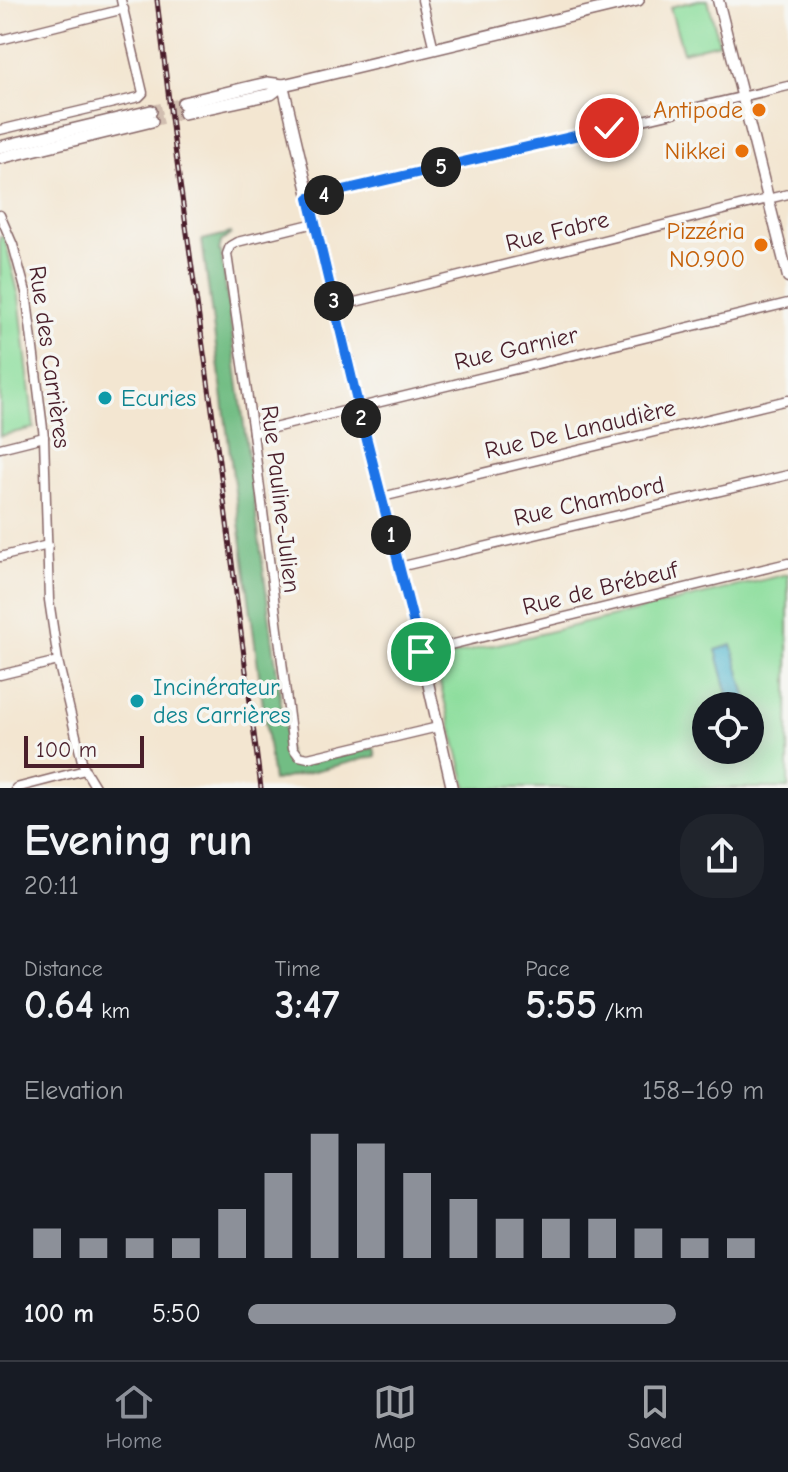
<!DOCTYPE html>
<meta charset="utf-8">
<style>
:root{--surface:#171b24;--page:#20242c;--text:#f1f3f6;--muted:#9ea1a6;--line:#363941;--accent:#8c9099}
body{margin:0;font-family:"Comic Neue",sans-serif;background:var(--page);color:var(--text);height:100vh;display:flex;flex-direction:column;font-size:30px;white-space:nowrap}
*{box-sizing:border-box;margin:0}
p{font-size:26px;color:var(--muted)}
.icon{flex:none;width:44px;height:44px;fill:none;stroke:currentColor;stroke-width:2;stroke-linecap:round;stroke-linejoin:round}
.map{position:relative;height:788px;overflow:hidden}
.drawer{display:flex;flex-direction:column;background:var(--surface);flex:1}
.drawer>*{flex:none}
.buttons{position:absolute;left:692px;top:692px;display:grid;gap:16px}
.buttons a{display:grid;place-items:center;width:72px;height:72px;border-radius:50%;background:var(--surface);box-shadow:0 4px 20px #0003;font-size:40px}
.scale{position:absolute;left:24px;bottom:20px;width:120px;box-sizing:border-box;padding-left:8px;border:4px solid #4a1f2b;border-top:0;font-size:22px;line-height:28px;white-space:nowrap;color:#4a1f2b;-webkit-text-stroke:6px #f6f6f2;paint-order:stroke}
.pin{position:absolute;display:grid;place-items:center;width:68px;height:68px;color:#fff;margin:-34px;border:4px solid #fff;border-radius:50%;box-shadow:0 2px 8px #0007}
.km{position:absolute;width:40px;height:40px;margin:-20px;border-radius:50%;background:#222;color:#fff;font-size:22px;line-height:40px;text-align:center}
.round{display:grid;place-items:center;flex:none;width:84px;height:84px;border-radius:32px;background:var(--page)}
.headline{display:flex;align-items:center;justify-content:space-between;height:136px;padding:0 24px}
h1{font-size:44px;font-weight:700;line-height:60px}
.stats{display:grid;grid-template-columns:repeat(3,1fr);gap:12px;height:136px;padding:8px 24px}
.stats div{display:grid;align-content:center}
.stats b{font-size:40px;font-weight:700}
.stats small{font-size:22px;font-weight:400}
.stats p{font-size:22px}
.chart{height:224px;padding:16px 24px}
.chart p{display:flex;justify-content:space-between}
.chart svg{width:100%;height:144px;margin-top:8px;stroke:var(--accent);stroke-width:6}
ul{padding:0 24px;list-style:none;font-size:26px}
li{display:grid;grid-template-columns:128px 96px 1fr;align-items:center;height:60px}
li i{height:20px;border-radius:10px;background:var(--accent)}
.tab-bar{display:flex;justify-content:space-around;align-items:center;height:112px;border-top:2px solid var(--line);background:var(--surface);font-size:22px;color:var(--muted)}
.tab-bar a{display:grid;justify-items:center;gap:4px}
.tab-bar .selected{color:var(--accent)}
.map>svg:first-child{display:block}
.green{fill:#8dde9d;stroke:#6c7e64;stroke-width:2;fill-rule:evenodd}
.forest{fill:#72bd84;stroke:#5e6e58;stroke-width:2}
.water{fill:#4fb6ce;stroke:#4c6a7c;stroke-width:2}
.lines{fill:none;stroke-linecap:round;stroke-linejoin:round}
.secondary-tunnel{stroke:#d1beb0;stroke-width:11;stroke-dasharray:11 5.5;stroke-linecap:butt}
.minor-casing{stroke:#856565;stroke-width:11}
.tertiary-casing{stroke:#856565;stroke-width:13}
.secondary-casing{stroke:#856565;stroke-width:14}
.minor{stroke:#fff;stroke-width:8}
.tertiary{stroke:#fff;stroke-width:10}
.secondary{stroke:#fff;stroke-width:11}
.rail-casing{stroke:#4a1f2b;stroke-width:5}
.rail{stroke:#f6f6f2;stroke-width:2;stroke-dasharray:6;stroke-linecap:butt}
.route-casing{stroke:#fff;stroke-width:16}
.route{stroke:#1a73e8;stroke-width:10}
.food-dot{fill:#e8710a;stroke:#f6f6f2;stroke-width:3}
.culture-dot{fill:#0f9aa8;stroke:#f6f6f2;stroke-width:3}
.labels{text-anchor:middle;stroke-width:7;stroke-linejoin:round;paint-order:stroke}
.food-label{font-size:24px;fill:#c56008;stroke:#f6f6f2;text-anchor:end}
.street-label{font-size:24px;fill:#4a1f2b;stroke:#f6f6f2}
.culture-label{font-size:24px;fill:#0d838f;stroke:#f6f6f2;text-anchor:start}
</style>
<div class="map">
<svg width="788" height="788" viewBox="0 0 788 788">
<rect width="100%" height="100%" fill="#f6f6f2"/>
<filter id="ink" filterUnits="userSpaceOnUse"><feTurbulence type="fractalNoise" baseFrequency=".0125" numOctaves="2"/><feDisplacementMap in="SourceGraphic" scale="16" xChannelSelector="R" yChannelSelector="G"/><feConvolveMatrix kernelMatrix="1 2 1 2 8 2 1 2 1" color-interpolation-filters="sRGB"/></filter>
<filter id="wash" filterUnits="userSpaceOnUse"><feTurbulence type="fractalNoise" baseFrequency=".006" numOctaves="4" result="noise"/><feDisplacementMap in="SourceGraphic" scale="32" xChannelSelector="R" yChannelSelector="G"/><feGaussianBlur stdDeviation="1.8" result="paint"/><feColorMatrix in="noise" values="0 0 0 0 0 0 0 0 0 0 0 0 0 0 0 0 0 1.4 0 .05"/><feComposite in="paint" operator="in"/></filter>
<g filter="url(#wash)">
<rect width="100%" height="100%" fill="#f3e6d1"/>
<g class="green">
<polygon points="699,0 708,0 719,43 683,52 670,7"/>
<polygon points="4,236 19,296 34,428 0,436 0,237"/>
<path d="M 788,574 L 788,788 L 467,788 L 435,664 L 436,659 ZM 706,706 L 750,706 L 750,750 L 706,750 Z"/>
</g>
<polygon class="forest" points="231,233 231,234 221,242 219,251 221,252 288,755 292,762 302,765 374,748 376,756 273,781 202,240"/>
<polygon class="water" points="732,645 748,703 731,706 716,650"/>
</g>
<g filter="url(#ink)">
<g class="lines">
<g class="secondary-tunnel">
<polyline points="151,111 183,103"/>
<polyline points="152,121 184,113"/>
</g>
<g class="minor-casing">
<g id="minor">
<polyline points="422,0 434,49"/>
<polyline points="0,40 124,9"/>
<polyline points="0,130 139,97 143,93 121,0"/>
<polyline points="309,198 788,86"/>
<polyline points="0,215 13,245 26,292 44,437 49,600 58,661 82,761 85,770 96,788"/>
<polyline points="315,223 237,242 230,246 227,254 253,433 293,748 299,756 308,758 438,727"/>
<polyline points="335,307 788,194"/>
<polyline points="253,433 788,303"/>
<polyline points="0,448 44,437"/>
<polyline points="382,497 788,400"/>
<polyline points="0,557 48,545"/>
<polyline points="399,567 788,475"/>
<polyline points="421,652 788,563"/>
<polyline points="0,675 58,661"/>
<polyline points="16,788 85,770"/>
</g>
</g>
<g class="tertiary-casing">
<g id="tertiary">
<polyline points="718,0 788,277"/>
<polyline points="283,85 360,413 421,652 452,788"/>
</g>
</g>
<g class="secondary-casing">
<g id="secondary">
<polyline points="183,103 267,83 283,85"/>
<polyline points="184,113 271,94 283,85 296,82 638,0"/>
<polyline points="0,147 151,111"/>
<polyline points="0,158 152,121"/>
</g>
</g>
<use href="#minor" class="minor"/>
<use href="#tertiary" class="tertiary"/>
<use href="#secondary" class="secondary"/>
<g class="rail-casing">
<polyline id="rail" points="157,0 173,134 216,438 261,788"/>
</g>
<use href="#rail" class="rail"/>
</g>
</g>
<g class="lines" filter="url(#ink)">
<g class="route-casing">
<polyline id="route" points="421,652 360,413 309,198 609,128"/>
</g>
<use href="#route" class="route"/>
</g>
<g class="food-dot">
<circle cx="759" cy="110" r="8"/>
<circle cx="742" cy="151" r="8"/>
<circle cx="761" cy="245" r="8"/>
</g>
<g class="culture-dot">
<circle cx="105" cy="398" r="8"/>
<circle cx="137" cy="701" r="8"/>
</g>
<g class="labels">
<g class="food-label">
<text x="743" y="118">Antipode</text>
<text x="726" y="159">Nikkei</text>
<text x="745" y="239">Pizzéria<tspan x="745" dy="28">NO.900</tspan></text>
</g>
<g class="street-label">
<text transform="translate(557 231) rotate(-14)" y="8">Rue Fabre</text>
<text transform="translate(516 348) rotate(-13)" y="8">Rue Garnier</text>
<text transform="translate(50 357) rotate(82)" y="8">Rue des Carrières</text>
<text transform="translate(580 429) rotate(-13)" y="8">Rue De Lanaudière</text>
<text transform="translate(281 499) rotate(83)" y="8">Rue Pauline-Julien</text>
<text transform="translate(589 501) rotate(-13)" y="8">Rue Chambord</text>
<text transform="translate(600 588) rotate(-14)" y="8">Rue de Brébeuf</text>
</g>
<g class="culture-label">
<text x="121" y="406">Ecuries</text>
<text x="153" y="695">Incinérateur<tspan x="153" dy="28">des Carrières</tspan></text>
</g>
</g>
</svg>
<div class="buttons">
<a><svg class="icon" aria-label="locate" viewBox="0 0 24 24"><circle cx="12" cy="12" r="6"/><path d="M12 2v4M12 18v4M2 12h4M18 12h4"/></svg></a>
</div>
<div class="scale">100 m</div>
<div class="pin" style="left:421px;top:652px;background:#1e9e55"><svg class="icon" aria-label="arrive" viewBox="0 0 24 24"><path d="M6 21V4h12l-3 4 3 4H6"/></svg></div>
<div class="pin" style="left:609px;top:128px;background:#d93025"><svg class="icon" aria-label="check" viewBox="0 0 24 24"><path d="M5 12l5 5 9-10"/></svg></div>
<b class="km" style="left:391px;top:535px">1</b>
<b class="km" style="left:361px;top:418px">2</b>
<b class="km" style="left:334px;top:301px">3</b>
<b class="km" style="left:324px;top:195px">4</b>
<b class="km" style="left:441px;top:167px">5</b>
</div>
<section class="drawer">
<div class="headline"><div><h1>Evening run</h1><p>20:11</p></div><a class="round"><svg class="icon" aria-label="share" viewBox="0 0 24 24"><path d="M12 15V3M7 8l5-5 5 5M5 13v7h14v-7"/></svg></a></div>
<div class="stats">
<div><p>Distance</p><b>0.64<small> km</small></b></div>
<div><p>Time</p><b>3:47</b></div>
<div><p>Pace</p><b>5:55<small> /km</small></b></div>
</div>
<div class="chart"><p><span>Elevation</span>158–169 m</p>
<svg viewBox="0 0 160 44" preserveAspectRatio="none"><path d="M5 44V35M15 44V38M25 44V38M35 44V38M45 44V29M55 44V18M65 44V6M75 44V9M85 44V18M95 44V26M105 44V32M115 44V32M125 44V32M135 44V35M145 44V38M155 44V38"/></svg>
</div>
<ul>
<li><b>100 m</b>5:50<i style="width:83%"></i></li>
</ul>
</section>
<nav class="tab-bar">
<a class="selected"><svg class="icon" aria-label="home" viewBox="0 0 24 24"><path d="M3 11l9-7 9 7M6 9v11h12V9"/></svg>Home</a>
<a><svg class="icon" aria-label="map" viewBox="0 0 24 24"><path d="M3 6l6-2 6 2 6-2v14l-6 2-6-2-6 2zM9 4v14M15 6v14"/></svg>Map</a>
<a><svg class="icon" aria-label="saved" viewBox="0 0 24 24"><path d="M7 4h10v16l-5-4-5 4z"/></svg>Saved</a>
</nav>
